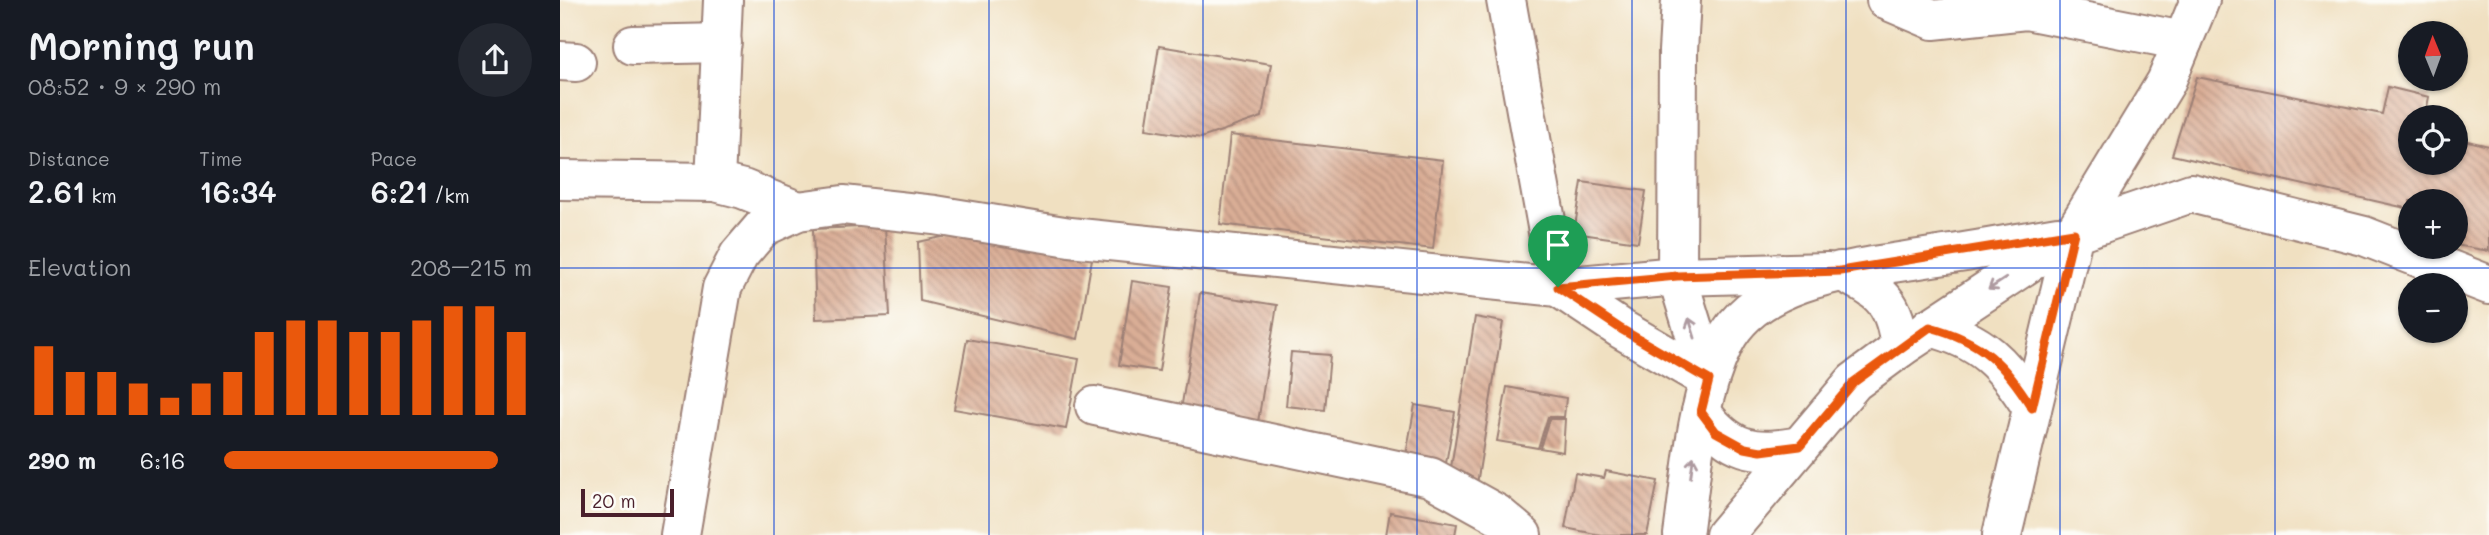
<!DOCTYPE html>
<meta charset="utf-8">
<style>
:root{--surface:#171b24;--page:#242831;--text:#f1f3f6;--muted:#9ea1a6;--accent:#ea580c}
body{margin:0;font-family:Mali,sans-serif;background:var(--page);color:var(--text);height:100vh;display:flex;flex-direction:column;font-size:26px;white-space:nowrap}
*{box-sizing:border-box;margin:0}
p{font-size:23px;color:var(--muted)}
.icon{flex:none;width:38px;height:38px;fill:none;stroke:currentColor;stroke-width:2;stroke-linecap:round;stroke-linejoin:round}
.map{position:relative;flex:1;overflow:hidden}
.panel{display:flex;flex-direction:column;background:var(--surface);width:560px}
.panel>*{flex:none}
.needle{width:46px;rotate:359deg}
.fabs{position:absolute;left:1838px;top:21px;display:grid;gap:14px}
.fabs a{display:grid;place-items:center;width:70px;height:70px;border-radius:50%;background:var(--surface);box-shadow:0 2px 5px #0004;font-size:35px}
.scale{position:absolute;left:21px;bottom:18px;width:93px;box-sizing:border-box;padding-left:7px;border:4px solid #4a1f2b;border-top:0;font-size:19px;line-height:24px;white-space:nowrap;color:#4a1f2b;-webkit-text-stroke:5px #fdfcf7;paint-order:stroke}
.pin{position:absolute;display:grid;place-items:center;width:60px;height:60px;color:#fff;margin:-72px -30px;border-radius:50% 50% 50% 0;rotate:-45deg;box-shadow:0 0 7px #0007}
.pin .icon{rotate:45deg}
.round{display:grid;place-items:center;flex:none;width:74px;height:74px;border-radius:37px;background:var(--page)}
.overview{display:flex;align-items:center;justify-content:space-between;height:119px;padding:0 28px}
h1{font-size:38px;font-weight:600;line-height:52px}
.figures{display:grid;grid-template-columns:repeat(3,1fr);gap:10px;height:119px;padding:7px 28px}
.figures div{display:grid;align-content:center}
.figures b{font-size:30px;font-weight:600}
.figures small{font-size:19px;font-weight:400}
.figures p{font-size:19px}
.chart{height:196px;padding:14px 28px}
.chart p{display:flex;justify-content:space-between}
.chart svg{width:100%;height:126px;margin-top:7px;stroke:var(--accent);stroke-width:6}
ul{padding:0 28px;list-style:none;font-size:23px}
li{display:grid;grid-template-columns:112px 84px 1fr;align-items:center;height:52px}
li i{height:18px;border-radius:9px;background:var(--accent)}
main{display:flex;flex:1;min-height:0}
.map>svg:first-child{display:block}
.building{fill:url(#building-back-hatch)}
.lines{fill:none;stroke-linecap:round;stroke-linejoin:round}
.minor-casing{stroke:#9d8076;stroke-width:42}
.major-casing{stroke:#9d8076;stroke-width:42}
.minor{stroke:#fff;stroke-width:38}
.major{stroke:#fff;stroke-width:38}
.oneway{stroke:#ae9aa0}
.route-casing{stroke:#fff;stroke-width:14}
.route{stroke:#ea580c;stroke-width:9}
.grid{fill:none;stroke:#1d4ed8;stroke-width:2;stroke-opacity:0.55}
</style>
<main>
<section class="panel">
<div class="overview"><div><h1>Morning run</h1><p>08:52 · 9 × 290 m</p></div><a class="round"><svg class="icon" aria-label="share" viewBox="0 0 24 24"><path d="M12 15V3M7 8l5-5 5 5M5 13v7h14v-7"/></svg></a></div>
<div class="figures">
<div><p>Distance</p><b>2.61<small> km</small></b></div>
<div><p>Time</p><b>16:34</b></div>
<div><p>Pace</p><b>6:21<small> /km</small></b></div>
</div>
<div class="chart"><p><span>Elevation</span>208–215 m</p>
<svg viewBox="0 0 160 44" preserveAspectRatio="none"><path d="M5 44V20M15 44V29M25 44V29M35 44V33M45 44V38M55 44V33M65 44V29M75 44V15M85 44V11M95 44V11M105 44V15M115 44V15M125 44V11M135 44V6M145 44V6M155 44V15"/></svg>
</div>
<ul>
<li><b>290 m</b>6:16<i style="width:89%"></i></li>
</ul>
</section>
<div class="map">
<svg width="1929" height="535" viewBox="0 0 1929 535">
<defs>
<pattern id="building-back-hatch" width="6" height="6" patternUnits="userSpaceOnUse" patternTransform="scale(1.75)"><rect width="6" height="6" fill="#daae96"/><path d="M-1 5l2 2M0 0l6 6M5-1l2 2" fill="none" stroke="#b38d7b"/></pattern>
</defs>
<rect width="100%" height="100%" fill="#fdfcf7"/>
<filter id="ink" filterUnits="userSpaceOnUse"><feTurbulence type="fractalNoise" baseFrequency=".0143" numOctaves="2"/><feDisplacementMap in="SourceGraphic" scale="14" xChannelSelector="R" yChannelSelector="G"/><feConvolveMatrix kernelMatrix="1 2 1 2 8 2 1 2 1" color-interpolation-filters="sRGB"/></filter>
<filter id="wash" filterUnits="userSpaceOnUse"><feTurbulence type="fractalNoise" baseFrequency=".00686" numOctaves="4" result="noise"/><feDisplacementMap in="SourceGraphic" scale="28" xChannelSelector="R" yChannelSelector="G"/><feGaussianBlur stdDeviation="1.57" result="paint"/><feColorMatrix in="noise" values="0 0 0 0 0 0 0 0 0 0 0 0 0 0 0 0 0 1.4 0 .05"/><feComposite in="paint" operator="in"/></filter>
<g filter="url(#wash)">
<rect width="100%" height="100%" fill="#f0e0c1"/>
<g id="blocks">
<g class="building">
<polygon points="599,46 711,64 702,117 641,138 586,129"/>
<polygon points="1637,77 1822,114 1828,87 1869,97 1865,117 1850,117 1850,163 1895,163 1895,138 1929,146 1929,251 1895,245 1895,201 1850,201 1850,209 1612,155"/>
<polygon points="670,135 883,160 873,249 660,224"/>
<polygon points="1022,182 1086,191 1078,242 1014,233"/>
<polygon points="325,226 330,316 256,319 253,229"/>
<polygon points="406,232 533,253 518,339 360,301 358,242"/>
<polygon points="572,281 612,287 599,371 559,365"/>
<polygon points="640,293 717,305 698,422 621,410"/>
<polygon points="915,317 943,322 917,484 889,480"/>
<polygon points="407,339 519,359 506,429 394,409"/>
<polygon points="731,352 770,355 765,410 726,406"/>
<polygon points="947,387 1006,398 1004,417 988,417 978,448 937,441"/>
<polygon points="855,405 895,412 885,469 845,461"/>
<polygon points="989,419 1005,419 1003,452 980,448"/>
<polygon points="1046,471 1098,481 1087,535 1041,535 1005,528 1015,473 1044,478"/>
<polygon points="830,512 897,524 895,535 826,535"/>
</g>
</g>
</g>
<g filter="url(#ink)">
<use href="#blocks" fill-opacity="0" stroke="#9d8076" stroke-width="2"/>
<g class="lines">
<g class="minor-casing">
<g id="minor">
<polyline points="946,0 998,287 1061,329 1149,380"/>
<polyline points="1121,0 1118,51 1117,276 1149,380"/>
<polyline points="1326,0 1373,20 1466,10 1623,41"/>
<polyline points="73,45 162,43"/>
<polyline points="0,61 16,62"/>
<polyline points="0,180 155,182 183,189 238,211"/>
<polyline points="155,182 163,0"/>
<path d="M 1370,327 C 1422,340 1445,364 1472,408"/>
<polyline points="535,406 870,477 937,514 962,535"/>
<polyline points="120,535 162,288 179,255 203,227 238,211 283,205 375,215 510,237 998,287 1117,276 1268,272"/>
<polyline points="1442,535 1514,233 1631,193 1804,236 1929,285"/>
</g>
</g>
<g class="major-casing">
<g id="major">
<path d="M 1280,271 C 1321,291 1335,301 1340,348"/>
<path d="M 1141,412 C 1171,451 1194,455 1240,446"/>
<path d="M 1123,535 C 1132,471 1135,403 1164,343 C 1198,274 1306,268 1372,257 C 1414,251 1456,243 1498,236"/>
<polyline points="1165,535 1294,382 1340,348 1514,233 1606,82 1640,0"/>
</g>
</g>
<use href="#minor" class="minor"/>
<use href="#major" class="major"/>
</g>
<defs><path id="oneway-shaft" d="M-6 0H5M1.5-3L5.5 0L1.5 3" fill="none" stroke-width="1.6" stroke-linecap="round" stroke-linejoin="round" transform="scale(1.75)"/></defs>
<g class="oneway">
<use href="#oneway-shaft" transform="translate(1437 284) rotate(147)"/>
<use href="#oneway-shaft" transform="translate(1132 328) rotate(-107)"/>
<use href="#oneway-shaft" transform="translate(1132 467) rotate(-82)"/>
</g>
</g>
<g class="lines" filter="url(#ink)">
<g class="route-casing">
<path id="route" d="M 1514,233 L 1472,408 C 1445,364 1422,341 1370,327 L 1294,382 L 1240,446 L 1201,451 L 1185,448 L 1156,432 L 1141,412 L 1149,380 L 1061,329 L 998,287 L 1117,276 L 1280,271 Z"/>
</g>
<use href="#route" class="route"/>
</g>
<path class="grid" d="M 214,0 L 214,535M 429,0 L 429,535M 643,0 L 643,535M 857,0 L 857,535M 1072,0 L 1072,535M 1286,0 L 1286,535M 1500,0 L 1500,535M 1715,0 L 1715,535M 0,268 L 1929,268"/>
</svg>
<div class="fabs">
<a><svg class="needle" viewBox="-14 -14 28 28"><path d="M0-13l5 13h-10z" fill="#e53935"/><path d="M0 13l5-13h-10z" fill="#9ea1a6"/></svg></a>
<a><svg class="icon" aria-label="locate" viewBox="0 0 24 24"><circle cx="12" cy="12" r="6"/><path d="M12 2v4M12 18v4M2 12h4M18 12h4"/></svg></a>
<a>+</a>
<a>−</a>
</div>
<div class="scale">20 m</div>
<div class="pin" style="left:998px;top:287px;background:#1e9e55"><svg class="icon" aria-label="arrive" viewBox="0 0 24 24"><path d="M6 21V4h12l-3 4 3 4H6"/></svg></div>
</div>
</main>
